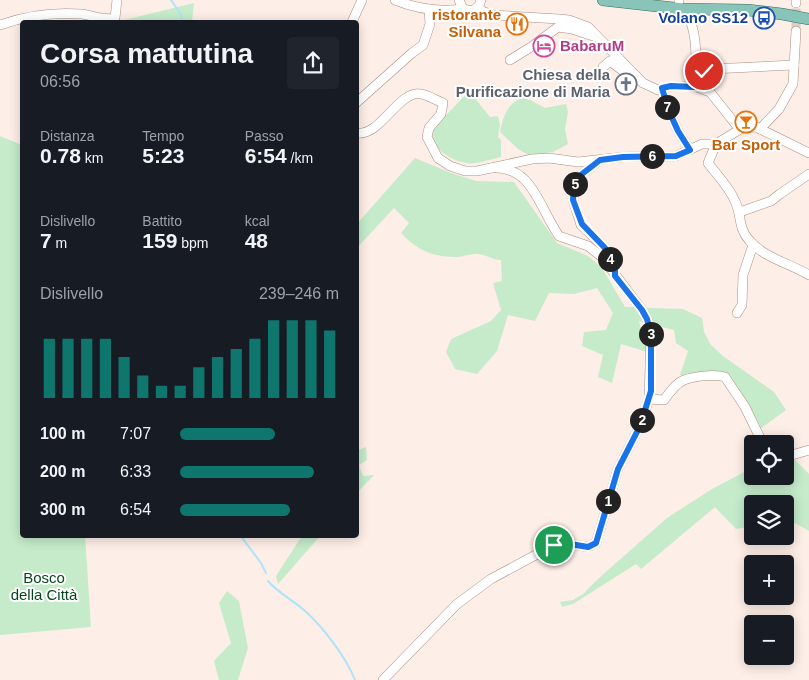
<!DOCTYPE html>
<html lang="it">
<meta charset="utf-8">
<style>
:root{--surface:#171b24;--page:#20242c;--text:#f1f3f6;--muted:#9ea1a6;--accent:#0f766e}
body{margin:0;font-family:Helvetica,sans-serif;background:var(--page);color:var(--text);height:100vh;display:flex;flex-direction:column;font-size:19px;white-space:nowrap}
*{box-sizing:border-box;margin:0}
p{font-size:16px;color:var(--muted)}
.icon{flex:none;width:28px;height:28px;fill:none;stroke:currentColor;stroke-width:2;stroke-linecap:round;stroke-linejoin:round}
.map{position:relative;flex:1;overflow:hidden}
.side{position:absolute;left:20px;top:20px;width:339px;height:518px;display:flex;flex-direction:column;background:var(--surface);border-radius:5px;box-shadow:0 2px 12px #0003}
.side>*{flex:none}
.tools{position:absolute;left:744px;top:435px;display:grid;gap:10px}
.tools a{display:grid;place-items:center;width:50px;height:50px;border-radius:5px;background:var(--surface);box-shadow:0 2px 12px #0003;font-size:25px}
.pin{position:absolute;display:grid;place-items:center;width:42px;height:42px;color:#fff;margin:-21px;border:2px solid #fff;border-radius:50%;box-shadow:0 1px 5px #0007}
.km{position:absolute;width:25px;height:25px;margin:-12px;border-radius:50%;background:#222;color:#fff;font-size:14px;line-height:25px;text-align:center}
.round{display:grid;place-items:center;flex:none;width:52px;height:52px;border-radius:5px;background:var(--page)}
.head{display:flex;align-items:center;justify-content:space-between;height:85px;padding:0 20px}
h1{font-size:28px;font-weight:700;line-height:38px}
.figures{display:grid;grid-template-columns:repeat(3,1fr);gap:8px;height:85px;padding:5px 20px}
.figures div{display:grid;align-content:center}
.figures b{font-size:21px;font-weight:700}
.figures small{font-size:14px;font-weight:400}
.figures p{font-size:14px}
.chart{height:140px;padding:10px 20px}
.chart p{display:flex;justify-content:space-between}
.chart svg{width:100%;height:90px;margin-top:5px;stroke:var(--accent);stroke-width:6}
ul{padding:0 20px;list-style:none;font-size:16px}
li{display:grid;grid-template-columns:80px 60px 1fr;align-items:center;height:38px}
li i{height:12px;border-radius:6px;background:var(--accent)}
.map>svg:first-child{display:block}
.green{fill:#c5ebcb}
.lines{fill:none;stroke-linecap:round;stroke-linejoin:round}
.stream{stroke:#afe3f8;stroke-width:2}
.minor-tunnel{stroke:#dccdc7;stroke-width:9;stroke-dasharray:9 4.5;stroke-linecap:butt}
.minor-casing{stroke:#ae8c7d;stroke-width:10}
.major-casing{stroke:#306d5e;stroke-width:12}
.minor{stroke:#fff;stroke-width:9}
.major{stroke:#88c4b8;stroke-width:11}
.route-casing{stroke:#fff;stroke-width:10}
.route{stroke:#1a73e8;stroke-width:6}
.labels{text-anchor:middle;stroke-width:4;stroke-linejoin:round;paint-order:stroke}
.food-label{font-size:15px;font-weight:bold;fill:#c56008;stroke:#fff;text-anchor:end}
.transit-label{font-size:15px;font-weight:bold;fill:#164399;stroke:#fff;text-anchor:end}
.hotel-label{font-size:15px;font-weight:bold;fill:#b23c85;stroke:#fff;text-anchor:start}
.worship-label{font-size:15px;font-weight:bold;fill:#5b616d;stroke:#fff;text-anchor:end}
.park-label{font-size:15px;fill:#07461d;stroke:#fff}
</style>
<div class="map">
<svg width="809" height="680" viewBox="0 0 809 680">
<rect width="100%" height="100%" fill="#fdeee7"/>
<g class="green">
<polygon points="194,3 192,22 125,22 124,20"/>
<path d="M 469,91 L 490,117 L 498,116 L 500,125 L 498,137 L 501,140 L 501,157 C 491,159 476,165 466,163 C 450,160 427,147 434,128 Z"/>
<path d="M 522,98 L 530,100 L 545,108 L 566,104 L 568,112 L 565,129 L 568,144 L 553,152 L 530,156 L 518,149 L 500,132 C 503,118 506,104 522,98 Z"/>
<polygon points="0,136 22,145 22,535 85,535 91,627 0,635"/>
<path d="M 415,158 L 451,173 L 476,181 L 514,182 L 557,243 L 588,256 L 602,268 L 625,307 L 683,309 L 702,318 L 704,332 L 711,345 L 723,356 L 774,392 L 786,410 L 760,429 L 730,375 L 680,375 L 688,351 L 676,343 L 674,330 L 639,321 L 647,352 L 621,344 L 612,383 L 598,377 L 603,355 L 582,346 L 584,332 L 606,330 L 613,313 L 597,288 L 574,294 L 549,293 L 535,321 L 508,315 L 497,351 L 477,374 L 455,369 L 446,352 L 451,339 L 491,321 L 501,310 L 493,283 L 502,281 L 501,260 C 492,260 484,253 475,254 C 469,254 462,257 456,257 C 432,257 417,250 401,233 L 409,223 L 394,208 L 356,249 L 356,225 Z"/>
<polygon points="366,447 367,460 359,465 363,476 374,475 356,494 356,451"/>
<polygon points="791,456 809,474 809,531 788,519 785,520 785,504 752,504 752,526 736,529 715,507 641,569 636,564 573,604 562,607 560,602 573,600 583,594 599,578 667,518 712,489 752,468 752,476 785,476 785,458"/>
<polygon points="305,535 321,535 278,584 276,576 300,539"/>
<polygon points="227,591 239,601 248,648 238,680 219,680 214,661 231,643 219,603"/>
</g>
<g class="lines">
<g class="stream">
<polyline points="171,0 180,13 183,22"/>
<polyline points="240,535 261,563 266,573"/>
<path d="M 268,581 C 278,593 293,600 305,611 C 323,627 346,657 355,680"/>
</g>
<polyline class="minor-tunnel" points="796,31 796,3"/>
<g class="minor-casing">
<g id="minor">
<path d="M 395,0 C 417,9 440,12 463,9"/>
<polyline points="459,0 463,9 472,11 479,6 481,0"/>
<polyline points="796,0 796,3"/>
<polyline points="679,1 679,0"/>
<polyline points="476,9 493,15 559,19 569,20 588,27 643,83 658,90 671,86 688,86 697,87 710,92 737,126 742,128"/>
<path d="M 688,16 C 698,36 695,57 697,79"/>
<polyline points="352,22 362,0"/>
<path d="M 0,25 C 25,16 54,12 81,14 C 92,15 104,21 115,18 L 117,0"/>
<polyline points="510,60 531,47 558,27 572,29 596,37"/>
<polyline points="603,67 610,61 627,74"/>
<path d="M 694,87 C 697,77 702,72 712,69 L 794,65"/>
<polyline points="662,89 668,109 678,131 690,150"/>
<polyline points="356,103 412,53 423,45 430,24 429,9"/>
<polyline points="760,129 779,109 793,84 796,31"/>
<path d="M 356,133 C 381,137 398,90 421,94 C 428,95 436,100 443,103 L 441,114 L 429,128 L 427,137 L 438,158 L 450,166 L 465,171 L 477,171 L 532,159 L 549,158 L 578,162 L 623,157 L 676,156 L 702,144 L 716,144 L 742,128 L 756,127 L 809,153"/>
<path d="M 716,144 L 708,163 C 717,175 729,187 735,201 C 742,216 738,228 749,240 C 764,258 789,263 809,275"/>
<polyline points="600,160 582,174 574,186 573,200 581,225 605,248 613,265"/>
<polyline points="740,212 771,201 780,194 809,174"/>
<polyline points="737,313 742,305 743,275 753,245"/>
<path d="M 649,399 L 664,400 C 669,393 676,383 684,380 C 695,376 715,374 725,377 L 745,407 L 763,444"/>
<polyline points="785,457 809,450"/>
<path d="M 383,680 L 457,604 L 491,579 L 554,545 L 570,544 L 588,547 L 596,543 L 618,469 L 640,426 L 649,399 L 651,334 L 647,319 L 642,310 L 602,257 L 588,246 L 559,236 C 539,208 533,165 491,168"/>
</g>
</g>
<g class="major-casing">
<polyline id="major" points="603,0 683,9 748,10 782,14 809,19"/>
</g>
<use href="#minor" class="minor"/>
<use href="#major" class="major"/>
</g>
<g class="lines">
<g class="route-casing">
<polyline id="route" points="554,545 570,544 588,547 596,543 618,469 640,426 651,391 651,334 647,319 642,310 615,276 615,270 605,248 582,224 573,200 574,186 582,174 600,160 623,157 676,156 690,150 678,131 668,109 662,88 671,86 694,87 696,79 704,71"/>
</g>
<use href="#route" class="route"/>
</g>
<defs>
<g id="bus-ring" transform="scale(1.125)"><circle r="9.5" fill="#fff" stroke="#1a4fb4" stroke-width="1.5"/><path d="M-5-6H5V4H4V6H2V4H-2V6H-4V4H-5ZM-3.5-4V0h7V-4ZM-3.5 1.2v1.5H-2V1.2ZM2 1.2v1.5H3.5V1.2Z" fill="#1a4fb4"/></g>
<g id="restaurant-ring" transform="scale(1.125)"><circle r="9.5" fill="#fff" stroke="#e8710a" stroke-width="1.5"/><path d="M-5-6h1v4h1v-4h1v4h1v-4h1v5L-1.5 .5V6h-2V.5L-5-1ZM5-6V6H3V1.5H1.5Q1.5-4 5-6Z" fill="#e8710a"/></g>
<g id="hotel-ring" transform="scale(1.125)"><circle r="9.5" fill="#fff" stroke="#d1479c" stroke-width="1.5"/><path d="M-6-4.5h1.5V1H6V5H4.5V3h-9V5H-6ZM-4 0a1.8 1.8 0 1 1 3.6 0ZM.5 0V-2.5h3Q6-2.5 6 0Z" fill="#d1479c"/></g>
<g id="church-ring" transform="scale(1.125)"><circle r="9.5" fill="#fff" stroke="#6b7280" stroke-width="1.5"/><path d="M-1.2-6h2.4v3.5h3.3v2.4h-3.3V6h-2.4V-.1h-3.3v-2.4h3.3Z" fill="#6b7280"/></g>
<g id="bar-ring" transform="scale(1.125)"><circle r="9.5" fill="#fff" stroke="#e8710a" stroke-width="1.5"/><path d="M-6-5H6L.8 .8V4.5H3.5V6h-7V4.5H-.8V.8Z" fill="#e8710a"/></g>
</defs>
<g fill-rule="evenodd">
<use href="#bus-ring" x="764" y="18"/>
<use href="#restaurant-ring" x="517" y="24"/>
<use href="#hotel-ring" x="544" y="46"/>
<use href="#church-ring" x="626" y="84"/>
<use href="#bar-ring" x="746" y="122"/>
</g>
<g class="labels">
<g class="food-label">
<text x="501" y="20">ristorante<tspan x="501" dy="17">Silvana</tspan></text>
<text x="746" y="150" text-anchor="middle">Bar Sport</text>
</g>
<g class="transit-label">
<text x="748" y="23">Volano SS12</text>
</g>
<g class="hotel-label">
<text x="560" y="51">BabaruM</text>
</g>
<g class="worship-label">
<text x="610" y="80">Chiesa della<tspan x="610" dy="17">Purificazione di Maria</tspan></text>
</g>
<g class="park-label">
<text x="44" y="583">Bosco<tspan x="44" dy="17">della Città</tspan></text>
</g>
</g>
</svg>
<div class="tools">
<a><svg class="icon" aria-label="locate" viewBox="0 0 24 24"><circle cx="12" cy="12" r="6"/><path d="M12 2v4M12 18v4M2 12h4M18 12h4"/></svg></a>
<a><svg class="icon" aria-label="layers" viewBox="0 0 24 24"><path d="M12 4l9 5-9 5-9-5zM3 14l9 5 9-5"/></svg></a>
<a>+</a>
<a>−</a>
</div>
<div class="pin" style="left:554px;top:545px;background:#1e9e55"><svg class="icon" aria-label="arrive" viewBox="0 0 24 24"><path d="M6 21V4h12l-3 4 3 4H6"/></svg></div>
<div class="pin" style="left:704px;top:71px;background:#d93025"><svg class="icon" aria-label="check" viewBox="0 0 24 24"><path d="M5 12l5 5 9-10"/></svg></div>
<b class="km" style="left:608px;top:501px">1</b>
<b class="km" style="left:642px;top:420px">2</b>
<b class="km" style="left:651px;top:334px">3</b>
<b class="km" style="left:610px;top:259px">4</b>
<b class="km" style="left:575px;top:184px">5</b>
<b class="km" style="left:652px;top:156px">6</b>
<b class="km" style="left:667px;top:107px">7</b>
<section class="side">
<div class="head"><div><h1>Corsa mattutina</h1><p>06:56</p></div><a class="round"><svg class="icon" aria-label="share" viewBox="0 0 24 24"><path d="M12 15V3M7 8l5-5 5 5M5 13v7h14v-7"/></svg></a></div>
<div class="figures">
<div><p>Distanza</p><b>0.78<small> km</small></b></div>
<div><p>Tempo</p><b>5:23</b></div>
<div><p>Passo</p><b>6:54<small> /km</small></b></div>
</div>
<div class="figures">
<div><p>Dislivello</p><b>7<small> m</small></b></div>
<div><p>Battito</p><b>159<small> bpm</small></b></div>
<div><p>kcal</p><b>48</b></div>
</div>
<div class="chart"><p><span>Dislivello</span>239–246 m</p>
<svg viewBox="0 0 160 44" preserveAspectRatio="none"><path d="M5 44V15M15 44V15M25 44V15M35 44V15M45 44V24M55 44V33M65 44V38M75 44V38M85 44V29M95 44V24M105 44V20M115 44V15M125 44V6M135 44V6M145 44V6M155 44V11"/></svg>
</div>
<ul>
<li><b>100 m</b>7:07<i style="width:60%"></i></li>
<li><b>200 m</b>6:33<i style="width:84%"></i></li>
<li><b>300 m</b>6:54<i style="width:69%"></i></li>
</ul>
</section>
</div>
